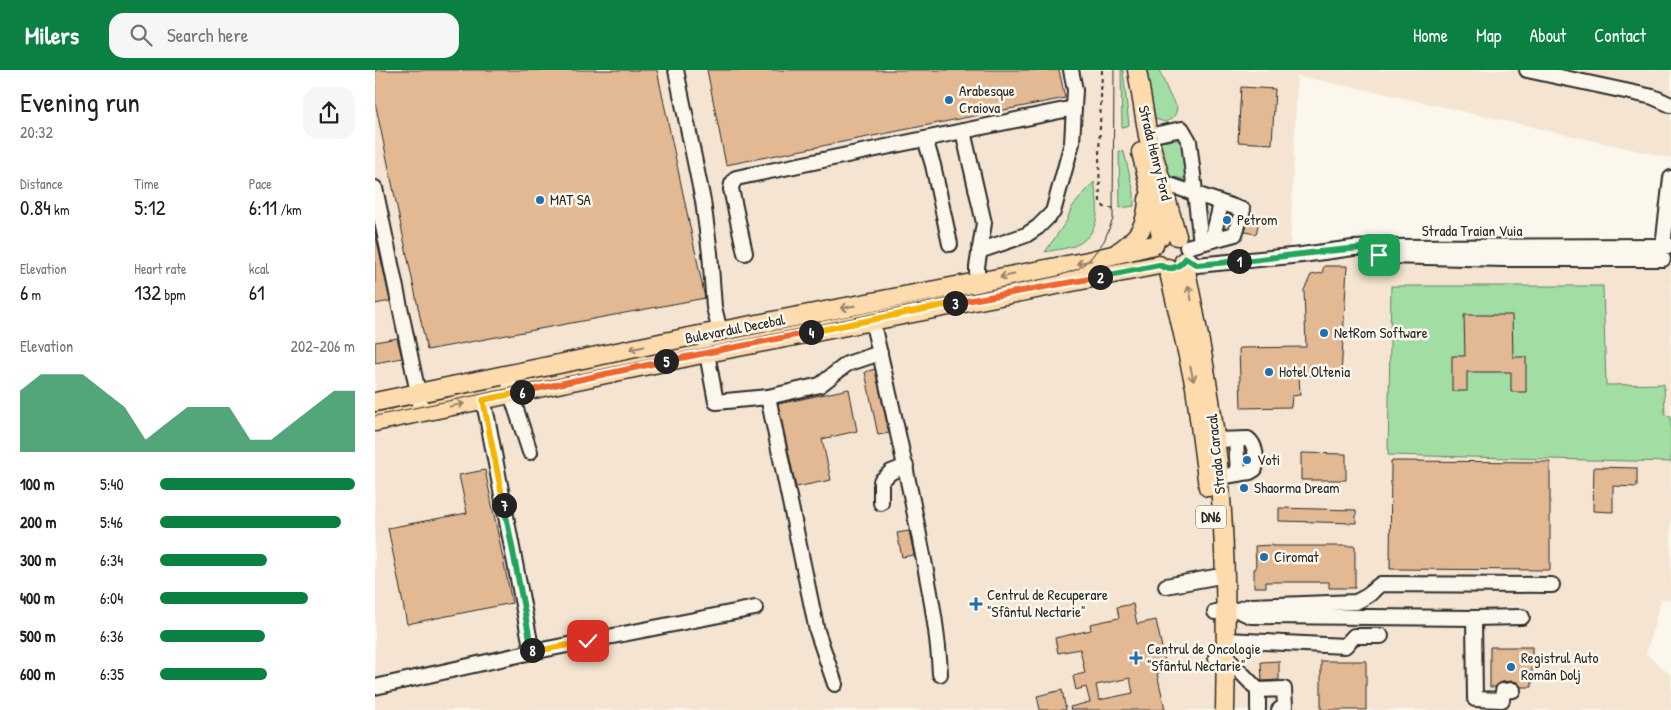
<!DOCTYPE html>
<meta charset="utf-8">
<style>
:root{--surface:#fff;--page:#f6f6f6;--text:#202124;--muted:#757577;--accent:#0b8043}
body{margin:0;font-family:"Patrick Hand",sans-serif;background:var(--page);color:var(--text);height:100vh;display:flex;flex-direction:column;font-size:19px;white-space:nowrap}
*{box-sizing:border-box;margin:0}
p{font-size:16px;color:var(--muted)}
.icon{flex:none;width:28px;height:28px;fill:none;stroke:currentColor;stroke-width:2;stroke-linecap:round;stroke-linejoin:round}
.map{position:relative;flex:1;overflow:hidden}
.sheet{display:flex;flex-direction:column;background:var(--surface);width:375px}
.sheet>*{flex:none}
.pin{position:absolute;display:grid;place-items:center;width:42px;height:42px;color:#fff;margin:-21px;border-radius:10px;box-shadow:0 2px 8px #0006}
.km{position:absolute;width:25px;height:25px;margin:-12px;border-radius:50%;background:#222;color:#fff;font-size:14px;line-height:25px;text-align:center}
.round{display:grid;place-items:center;flex:none;width:52px;height:52px;border-radius:15px;background:var(--page)}
.summary{display:flex;align-items:center;justify-content:space-between;height:85px;padding:0 20px}
h1{font-size:28px;font-weight:600;line-height:38px}
.metrics{display:grid;grid-template-columns:repeat(3,1fr);gap:8px;height:85px;padding:5px 20px}
.metrics div{display:grid;align-content:center}
.metrics b{font-size:21px;font-weight:600}
.metrics small{font-size:14px;font-weight:400}
.metrics p{font-size:14px}
.chart{height:140px;padding:10px 20px}
.chart p{display:flex;justify-content:space-between}
.chart svg{width:100%;height:90px;margin-top:5px;fill:var(--accent);opacity:.7}
ul{padding:0 20px;list-style:none;font-size:16px}
li{display:grid;grid-template-columns:80px 60px 1fr;align-items:center;height:38px}
li i{height:12px;border-radius:6px;background:var(--accent)}
header{display:flex;align-items:center;gap:30px;box-sizing:border-box;height:70px;padding:0 25px;background:var(--accent);color:#fff}
header strong{font-size:24px}
nav{display:flex;gap:28px;margin-inline-start:auto;font-size:18px}
.search{width:350px;height:45px;background:var(--page);display:flex;align-items:center;gap:12px;box-sizing:border-box;padding:0 18px;border-radius:15px;color:var(--muted);font-size:19px}
main{display:flex;flex:1;min-height:0}
.map>svg:first-child{display:block}
.built{fill:#f4e4d1}
.green{fill:#a2dda4;stroke:#668468}
.building{fill:#e2b993;stroke:#2b2b2b;fill-rule:evenodd}
.lines{fill:none;stroke-linecap:round;stroke-linejoin:round}
.minor-casing{stroke:#2b2b2b;stroke-width:18}
.major-casing{stroke:#2b2b2b;stroke-width:21}
.path{stroke:#2b2b2b;stroke-width:2;stroke-dasharray:4 4;stroke-linecap:butt}
.minor{stroke:#fbf7ec;stroke-width:14}
.major{stroke:#fedbac;stroke-width:18}
.tram{stroke:#2b2b2b;stroke-width:1}
.oneway{stroke:#94836c}
.split-1-casing{stroke:#fff;stroke-width:10}
.split-2-casing{stroke:#fff;stroke-width:10}
.split-3-casing{stroke:#fff;stroke-width:10}
.split-4-casing{stroke:#fff;stroke-width:10}
.split-5-casing{stroke:#fff;stroke-width:10}
.split-6-casing{stroke:#fff;stroke-width:10}
.split-7-casing{stroke:#fff;stroke-width:10}
.split-8-casing{stroke:#fff;stroke-width:10}
.split-9-casing{stroke:#fff;stroke-width:10}
.split-1{stroke:#22a559;stroke-width:6}
.split-2{stroke:#22a559;stroke-width:6}
.split-3{stroke:#f0652b;stroke-width:6}
.split-4{stroke:#f5b400;stroke-width:6}
.split-5{stroke:#f0652b;stroke-width:6}
.split-6{stroke:#f0652b;stroke-width:6}
.split-7{stroke:#f5b400;stroke-width:6}
.split-8{stroke:#22a559;stroke-width:6}
.split-9{stroke:#f5b400;stroke-width:6}
.poi-dot{fill:#1f6fb2;stroke:#fbf7ec;stroke-width:2}
.labels{text-anchor:middle;stroke-width:5;stroke-linejoin:round;paint-order:stroke}
.shield{fill:#fbf7ec;stroke:#696865;stroke-width:1}
.shield-label{font-size:14px;font-weight:bold;fill:#2b2b2b}
.poi-label{font-size:15px;fill:#2b2b2b;stroke:#fbf7ec;text-anchor:start}
.street-label{font-size:15px;fill:#2b2b2b;stroke:#fbf7ec}
</style>
<header>
<strong>Milers</strong>
<div class="search"><svg class="icon" aria-label="search" viewBox="0 0 24 24"><circle cx="10" cy="10" r="6"/><path d="M15 15l6 6"/></svg>Search here</div>
<nav><a>Home</a><a>Map</a><a>About</a><a>Contact</a></nav>
</header>
<main>
<section class="sheet">
<div class="summary"><div><h1>Evening run</h1><p>20:32</p></div><a class="round"><svg class="icon" aria-label="share" viewBox="0 0 24 24"><path d="M12 15V3M7 8l5-5 5 5M5 13v7h14v-7"/></svg></a></div>
<div class="metrics">
<div><p>Distance</p><b>0.84<small> km</small></b></div>
<div><p>Time</p><b>5:12</b></div>
<div><p>Pace</p><b>6:11<small> /km</small></b></div>
</div>
<div class="metrics">
<div><p>Elevation</p><b>6<small> m</small></b></div>
<div><p>Heart rate</p><b>132<small> bpm</small></b></div>
<div><p>kcal</p><b>61</b></div>
</div>
<div class="chart"><p><span>Elevation</span>202–206 m</p>
<svg viewBox="0 0 160 44" preserveAspectRatio="none"><path d="M0 44V14L10 6L20 6L30 6L40 14L50 22L60 38L70 30L80 22L90 22L100 22L110 38L120 38L130 30L140 22L150 14L160 14V44z"/></svg>
</div>
<ul>
<li><b>100 m</b>5:40<i style="width:100%"></i></li>
<li><b>200 m</b>5:46<i style="width:93%"></i></li>
<li><b>300 m</b>6:34<i style="width:55%"></i></li>
<li><b>400 m</b>6:04<i style="width:76%"></i></li>
<li><b>500 m</b>6:36<i style="width:54%"></i></li>
<li><b>600 m</b>6:35<i style="width:55%"></i></li>
</ul>
</section>
<div class="map">
<svg width="1296" height="640" viewBox="0 0 1296 640">
<rect width="100%" height="100%" fill="#fbf7ec"/>
<filter id="ink" filterUnits="userSpaceOnUse"><feTurbulence type="fractalNoise" baseFrequency=".02" numOctaves="2"/><feDisplacementMap in="SourceGraphic" scale="10" xChannelSelector="R" yChannelSelector="G"/><feConvolveMatrix kernelMatrix="1 2 1 2 8 2 1 2 1" color-interpolation-filters="sRGB"/></filter>
<g filter="url(#ink)">
<polygon class="built" points="0,0 1296,0 1296,88 993,20 922,6 915,179 1036,177 1296,184 1296,530 1286,529 1271,584 1296,605 1296,640 0,640"/>
<g class="green">
<polygon points="746,0 748,0 754,55 747,57"/>
<path d="M 770,0 L 784,0 L 795,26 L 802,37 C 801,46 798,49 790,52 L 780,49 Z"/>
<polygon points="801,70 808,72 812,105 809,109 798,107 794,105 785,72"/>
<polygon points="744,81 749,82 759,123 759,136 745,138"/>
<path d="M 719,112 C 723,132 727,157 708,171 C 698,179 682,179 670,182 L 691,152 L 697,137 Z"/>
<polygon points="1016,216 1228,216 1231,315 1289,314 1290,345 1296,347 1296,392 1013,385"/>
</g>
<g class="building">
<polygon points="0,0 282,0 330,228 52,280 0,32"/>
<polygon points="332,0 684,0 690,28 351,95"/>
<polygon points="866,17 900,19 897,74 863,72"/>
<polygon points="874,149 884,151 881,164 870,162"/>
<polygon points="0,161 15,231 0,234"/>
<polygon points="949,196 972,196 966,307 924,305 925,325 917,326 916,337 866,338 864,278 931,277 929,220 936,205 947,203"/>
<polygon points="1089,245 1137,245 1138,287 1151,287 1151,322 1136,322 1136,302 1092,302 1092,321 1077,321 1077,286 1090,286"/>
<polygon points="22,268 27,288 0,293 0,272"/>
<polygon points="500,299 514,363 503,365 490,302"/>
<polygon points="474,319 482,361 447,369 456,410 421,417 403,334"/>
<polygon points="926,383 971,384 971,410 926,410"/>
<polygon points="1016,391 1175,392 1175,500 1015,499"/>
<polygon points="1219,397 1262,398 1262,417 1238,416 1238,442 1218,441"/>
<polygon points="110,400 137,533 32,554 13,458 92,443 84,405"/>
<polygon points="904,438 981,440 981,453 904,451"/>
<polygon points="534,461 539,485 527,487 522,463"/>
<polygon points="897,475 897,476 980,476 980,518 954,518 954,512 891,512 891,517 879,517 879,499 881,499 880,476"/>
<path d="M 758,534 L 762,554 L 781,550 L 792,601 L 782,603 L 790,639 L 784,640 L 696,640 L 695,637 L 715,632 L 711,617 L 701,620 L 698,606 L 710,603 L 705,579 L 683,583 L 680,568 L 716,560 L 715,554 L 744,548 L 742,537 ZM 755,608 L 758,623 L 724,630 L 721,615 Z"/>
<polygon points="1115,577 1157,577 1157,617 1146,617 1142,612 1137,611 1127,612 1120,617 1115,617"/>
<polygon points="904,591 904,610 887,611 886,592"/>
<rect x="946" y="591" width="45" height="49"/>
<polygon points="687,620 691,640 665,640 662,626"/>
</g>
<g class="lines">
<g class="minor-casing">
<g id="minor">
<polyline points="301,0 328,131 335,183 339,237 345,262"/>
<polyline points="1152,0 1278,27 1296,35"/>
<polyline points="588,61 609,153 602,197 602,221"/>
<polyline points="773,66 807,59 814,71 826,173"/>
<polyline points="550,69 558,95 575,174"/>
<polyline points="786,112 868,140 860,164 812,177"/>
<polyline points="0,118 47,342"/>
<polyline points="837,170 846,134"/>
<polyline points="1288,176 1296,108"/>
<polyline points="604,181 651,165 663,157 678,142 697,73 700,20 696,0"/>
<polyline points="370,183 356,119 357,114 361,108 699,38"/>
<polyline points="1013,186 1128,189 1288,189"/>
<polyline points="811,188 822,195 927,185 978,178 1003,177 1296,176"/>
<path d="M 497,250 C 514,322 530,393 544,465 C 553,512 563,557 565,604"/>
<polyline points="330,273 341,332 393,327 445,315 472,294 505,283"/>
<polyline points="133,304 136,324 155,382"/>
<polyline points="393,327 442,561 460,614"/>
<polyline points="108,330 112,347 157,582"/>
<path d="M 840,370 L 873,369 C 881,375 882,389 880,399 L 875,402 L 844,407"/>
<polyline points="861,370 863,404"/>
<polyline points="506,433 506,411 516,402 531,396"/>
<polyline points="791,516 840,507"/>
<polyline points="862,540 876,546 1099,548 1100,629 1127,630 1128,621 1138,620"/>
<path d="M 840,542 L 862,540 L 875,536 L 981,532 C 986,529 992,527 996,523 C 1000,519 1001,517 1006,514 L 1177,515"/>
<polyline points="1099,548 1147,547"/>
<polyline points="851,570 970,576 979,566 1006,566"/>
<polyline points="841,588 851,587 883,620 883,640"/>
<polyline points="0,617 157,582 380,538"/>
<polyline points="883,620 909,619 910,636 904,640"/>
</g>
</g>
<g class="major-casing">
<g id="major">
<polyline points="762,0 773,66 802,166"/>
<polyline points="766,82 786,166"/>
<path d="M 743,182 C 764,168 772,155 773,129"/>
<path d="M 809,191 C 819,240 829,288 836,337 C 851,437 852,539 850,640"/>
<polyline points="793,198 820,317 833,417"/>
<polyline points="0,332 314,267 713,191 779,175"/>
<polyline points="0,352 332,283 784,195"/>
</g>
</g>
<polyline class="path" points="727,0 724,85 725,131 729,137 741,139"/>
<use href="#minor" class="minor"/>
<use href="#major" class="major"/>
<polyline class="tram" points="0,346 683,206 703,199 716,188 729,171 738,149 739,0"/>
</g>
<defs><path id="oneway-shaft" d="M-6 0H5M1.5-3L5.5 0L1.5 3" fill="none" stroke-width="1.6" stroke-linecap="round" stroke-linejoin="round" transform="scale(1.25)"/></defs>
<g class="oneway">
<use href="#oneway-shaft" transform="translate(709 192) rotate(169)"/>
<use href="#oneway-shaft" transform="translate(632 206) rotate(169)"/>
<use href="#oneway-shaft" transform="translate(815 223) rotate(-102)"/>
<use href="#oneway-shaft" transform="translate(473 237) rotate(169)"/>
<use href="#oneway-shaft" transform="translate(262 278) rotate(168)"/>
<use href="#oneway-shaft" transform="translate(817 304) rotate(78)"/>
<use href="#oneway-shaft" transform="translate(82 335) rotate(-12)"/>
</g>
</g>
<g class="lines" filter="url(#ink)">
<g class="split-1-casing">
<path id="split-1" d="M 864,191 C 911,187 956,179 1003,177 L 1004,185"/>
</g>
<g class="split-2-casing">
<path id="split-2" d="M 725,207 L 784,195 C 795,201 804,198 811,188 L 822,195 L 864,191"/>
</g>
<g class="split-3-casing">
<polyline id="split-3" points="580,233 725,207"/>
</g>
<g class="split-4-casing">
<polyline id="split-4" points="436,262 580,233"/>
</g>
<g class="split-5-casing">
<polyline id="split-5" points="291,291 436,262"/>
</g>
<g class="split-6-casing">
<polyline id="split-6" points="147,322 291,291"/>
</g>
<g class="split-7-casing">
<polyline id="split-7" points="129,435 108,330 147,322"/>
</g>
<g class="split-8-casing">
<polyline id="split-8" points="129,435 157,580"/>
</g>
<g class="split-9-casing">
<polyline id="split-9" points="157,580 157,582 213,571"/>
</g>
<use href="#split-1" class="split-1"/>
<use href="#split-2" class="split-2"/>
<use href="#split-3" class="split-3"/>
<use href="#split-4" class="split-4"/>
<use href="#split-5" class="split-5"/>
<use href="#split-6" class="split-6"/>
<use href="#split-7" class="split-7"/>
<use href="#split-8" class="split-8"/>
<use href="#split-9" class="split-9"/>
</g>
<g class="poi-dot">
<circle cx="574" cy="30" r="5"/>
<circle cx="165" cy="130" r="5"/>
<circle cx="852" cy="150" r="5"/>
<circle cx="949" cy="263" r="5"/>
<circle cx="894" cy="302" r="5"/>
<circle cx="872" cy="390" r="5"/>
<circle cx="869" cy="418" r="5"/>
<circle cx="889" cy="487" r="5"/>
<path d="M598.5 526.5h5v5h5v5h-5v5h-5v-5h-5v-5h5z"/>
<path d="M758.5 580.5h5v5h5v5h-5v5h-5v-5h-5v-5h5z"/>
<circle cx="1136" cy="597" r="5"/>
</g>
<g class="labels">
<rect class="shield" x="821" y="435.5" width="30" height="23" rx="4"/>
<g class="shield-label">
<text x="836" y="452">DN6</text>
</g>
<g class="poi-label">
<text x="584" y="26">Arabesque<tspan x="584" dy="17">Craiova</tspan></text>
<text x="175" y="135">MAT SA</text>
<text x="862" y="155">Petrom</text>
<text x="959" y="268">NetRom Software</text>
<text x="904" y="307">Hotel Oltenia</text>
<text x="882" y="395">Voti</text>
<text x="879" y="423">Shaorma Dream</text>
<text x="899" y="492">Ciromat</text>
<text x="612" y="530">Centrul de Recuperare<tspan x="612" dy="17">"Sfântul Nectarie"</tspan></text>
<text x="772" y="584">Centrul de Oncologie<tspan x="772" dy="17">"Sfântul Nectarie"</tspan></text>
<text x="1146" y="593">Registrul Auto<tspan x="1146" dy="17">Român Dolj</tspan></text>
</g>
<g class="street-label">
<text transform="translate(780 83) rotate(76)" y="5">Strada Henry Ford</text>
<text x="1097" y="166">Strada Traian Vuia</text>
<text transform="translate(360 259) rotate(-11)" y="5">Bulevardul Decebal</text>
<text transform="translate(841 384) rotate(-96)" y="5">Strada Caracal</text>
</g>
</g>
</svg>
<div class="pin" style="left:1004px;top:185px;background:#1e9e55"><svg class="icon" aria-label="arrive" viewBox="0 0 24 24"><path d="M6 21V4h12l-3 4 3 4H6"/></svg></div>
<div class="pin" style="left:213px;top:571px;background:#d93025"><svg class="icon" aria-label="check" viewBox="0 0 24 24"><path d="M5 12l5 5 9-10"/></svg></div>
<b class="km" style="left:864px;top:191px">1</b>
<b class="km" style="left:725px;top:207px">2</b>
<b class="km" style="left:580px;top:233px">3</b>
<b class="km" style="left:436px;top:262px">4</b>
<b class="km" style="left:291px;top:291px">5</b>
<b class="km" style="left:147px;top:322px">6</b>
<b class="km" style="left:129px;top:435px">7</b>
<b class="km" style="left:157px;top:580px">8</b>
</div>
</main>
